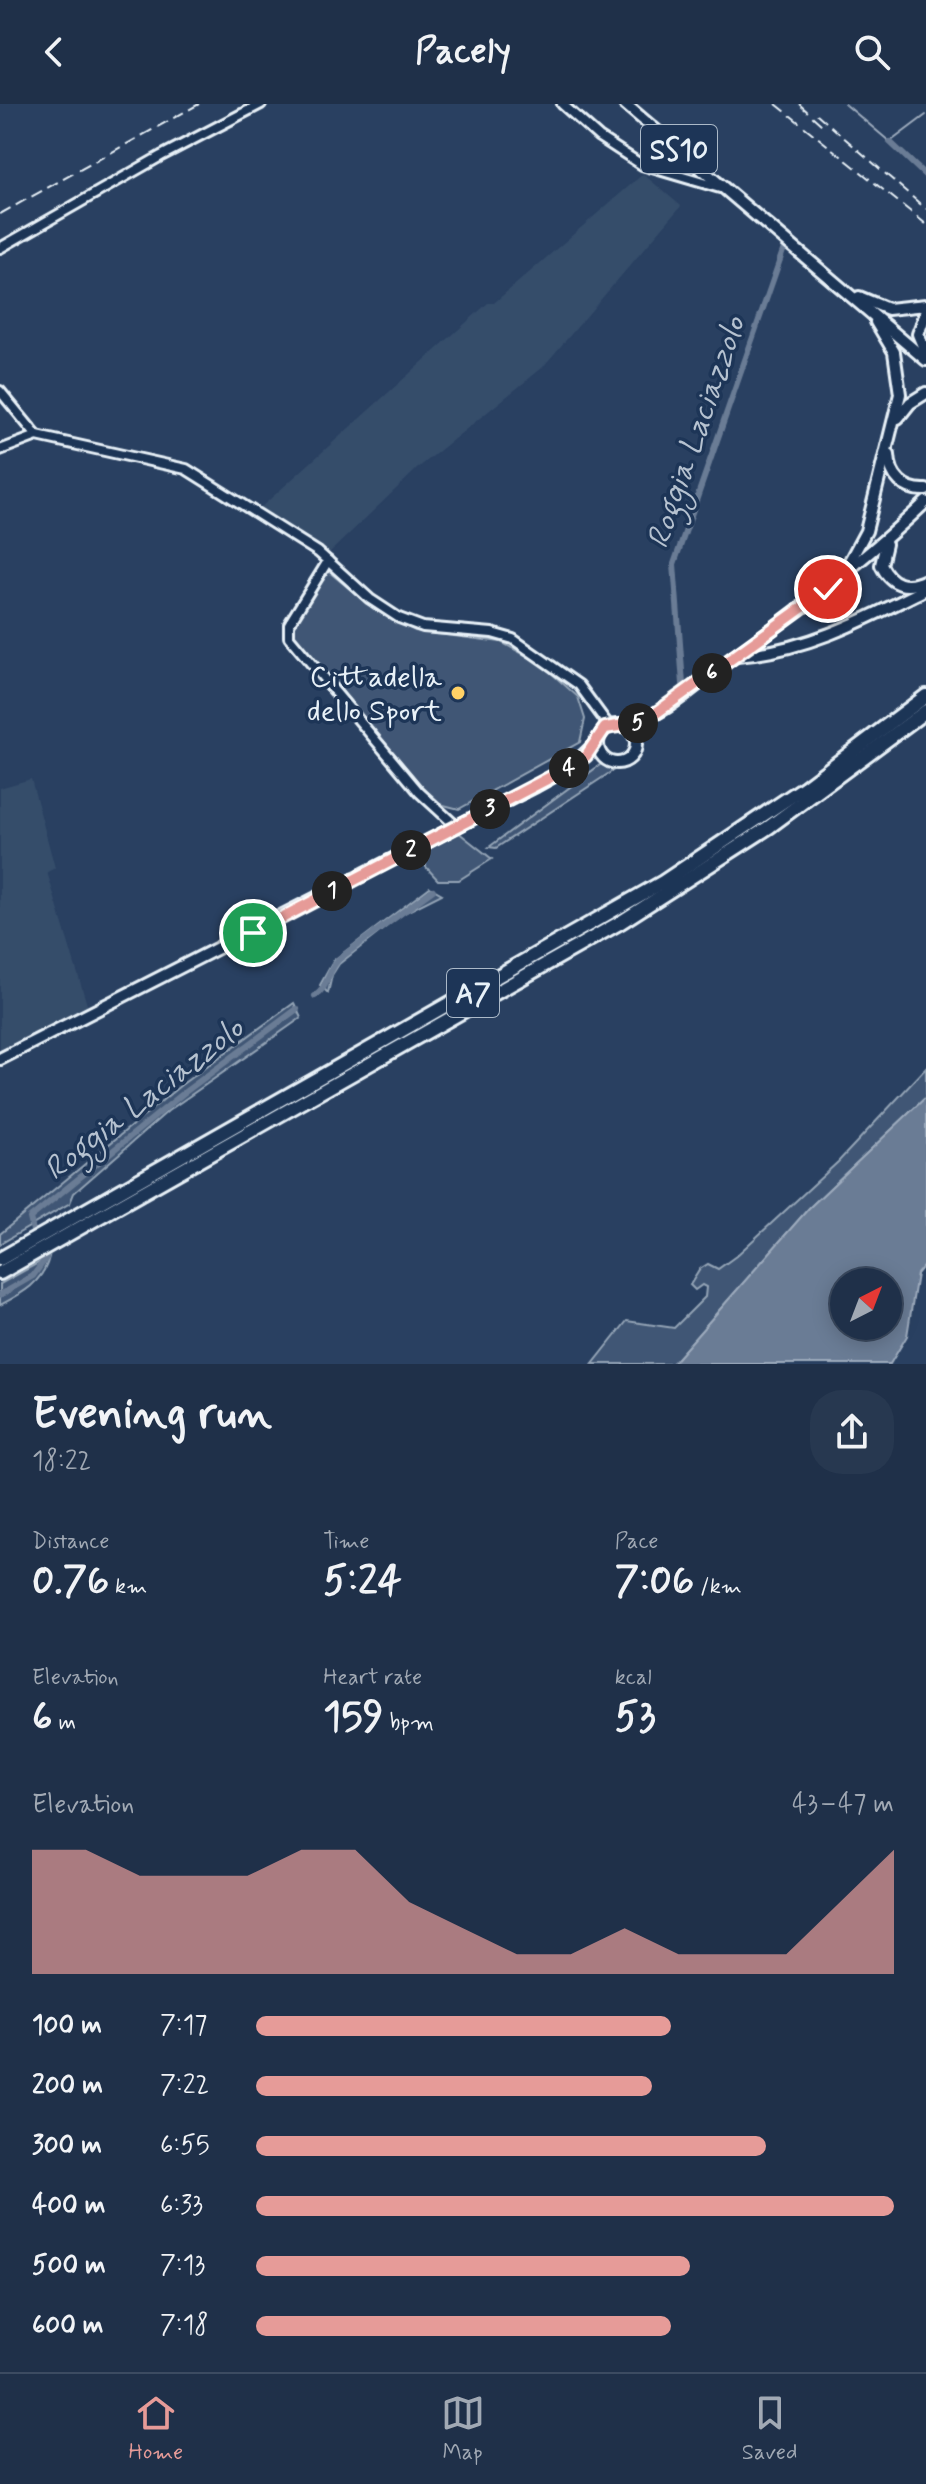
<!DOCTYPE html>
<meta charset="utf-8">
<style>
:root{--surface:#1f3049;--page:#273850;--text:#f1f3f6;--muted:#a1a9b4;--line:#3c4b61;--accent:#e69b98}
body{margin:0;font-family:Mynerve,sans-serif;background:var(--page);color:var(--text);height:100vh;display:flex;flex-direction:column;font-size:30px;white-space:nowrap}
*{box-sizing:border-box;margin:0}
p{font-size:26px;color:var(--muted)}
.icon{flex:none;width:44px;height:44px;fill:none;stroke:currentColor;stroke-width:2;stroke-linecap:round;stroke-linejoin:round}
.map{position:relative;height:1260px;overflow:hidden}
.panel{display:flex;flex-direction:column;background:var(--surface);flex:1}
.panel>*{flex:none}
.needle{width:52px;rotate:42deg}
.controls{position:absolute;left:830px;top:1164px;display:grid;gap:16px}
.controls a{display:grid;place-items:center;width:72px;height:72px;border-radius:50%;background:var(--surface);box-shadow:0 4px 20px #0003,0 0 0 2px var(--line);font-size:40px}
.pin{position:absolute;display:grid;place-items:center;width:68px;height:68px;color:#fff;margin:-34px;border:4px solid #fff;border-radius:50%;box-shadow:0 2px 8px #0007}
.km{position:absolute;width:40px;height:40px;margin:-20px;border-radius:50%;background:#222;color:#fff;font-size:22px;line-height:40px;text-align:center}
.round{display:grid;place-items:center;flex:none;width:84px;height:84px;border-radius:32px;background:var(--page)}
.summary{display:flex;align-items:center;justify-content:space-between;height:136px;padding:0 32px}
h1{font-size:44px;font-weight:800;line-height:60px}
.stats{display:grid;grid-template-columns:repeat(3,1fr);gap:12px;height:136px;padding:8px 32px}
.stats div{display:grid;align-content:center}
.stats b{font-size:40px;font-weight:800}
.stats small{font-size:22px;font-weight:400}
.stats p{font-size:22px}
.chart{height:224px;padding:16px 32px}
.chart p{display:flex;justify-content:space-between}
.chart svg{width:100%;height:144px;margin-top:8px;fill:var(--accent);opacity:.7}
ul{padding:0 32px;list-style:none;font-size:26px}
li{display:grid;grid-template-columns:128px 96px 1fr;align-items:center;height:60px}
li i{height:20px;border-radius:10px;background:var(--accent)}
header{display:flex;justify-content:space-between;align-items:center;height:104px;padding:0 32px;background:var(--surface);font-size:36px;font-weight:800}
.tab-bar{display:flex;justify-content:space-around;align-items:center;height:112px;border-top:2px solid var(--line);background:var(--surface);font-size:22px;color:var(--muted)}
.tab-bar a{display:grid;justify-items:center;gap:4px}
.tab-bar .on{color:var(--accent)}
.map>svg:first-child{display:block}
.built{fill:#364d6b}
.green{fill:#415774;stroke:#94a4b6;stroke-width:2}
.water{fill:#6b7c95;stroke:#9dabbd;stroke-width:2;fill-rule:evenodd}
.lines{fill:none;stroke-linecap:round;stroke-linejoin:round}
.stream{stroke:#9dabbd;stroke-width:2}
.canal{stroke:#6b7c95;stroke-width:6}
.minor-casing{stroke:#e8f1f8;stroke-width:14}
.major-casing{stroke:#e8f1f8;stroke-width:16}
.highway-casing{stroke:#e8f1f8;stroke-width:18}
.minor{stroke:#1d3557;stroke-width:8}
.major{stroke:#1d3557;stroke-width:10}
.highway{stroke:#1d3557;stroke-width:12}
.rail{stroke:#e8f1f8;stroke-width:2;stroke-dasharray:12 6;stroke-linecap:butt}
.route-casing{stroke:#fff;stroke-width:16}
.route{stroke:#e69b98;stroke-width:10}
.poi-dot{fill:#ffd166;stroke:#1d3557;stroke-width:3}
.labels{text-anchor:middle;stroke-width:7;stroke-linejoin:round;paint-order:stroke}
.shield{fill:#1d3557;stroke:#abb9c8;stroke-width:2}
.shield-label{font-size:28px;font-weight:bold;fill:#e8f1f8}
.poi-label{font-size:30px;fill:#e8f1f8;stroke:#1d3557;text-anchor:end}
.water-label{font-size:32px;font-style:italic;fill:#b6c2d0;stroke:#1d3557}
</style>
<header><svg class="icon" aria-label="back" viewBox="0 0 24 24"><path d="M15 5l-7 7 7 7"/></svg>Pacely<svg class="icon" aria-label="search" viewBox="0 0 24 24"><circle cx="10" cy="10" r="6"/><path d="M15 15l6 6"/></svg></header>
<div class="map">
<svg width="926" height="1260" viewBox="0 0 926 1260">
<rect width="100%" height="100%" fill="#294061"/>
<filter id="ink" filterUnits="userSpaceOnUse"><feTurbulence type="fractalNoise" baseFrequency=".0125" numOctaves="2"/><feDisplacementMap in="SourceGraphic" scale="16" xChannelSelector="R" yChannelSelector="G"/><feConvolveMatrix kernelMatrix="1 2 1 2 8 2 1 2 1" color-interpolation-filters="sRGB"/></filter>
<g filter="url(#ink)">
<g class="built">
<polygon points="643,70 681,102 542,264 418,364 328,450 259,405 488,199 494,199"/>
<polygon points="31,675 55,764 47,768 88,904 0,948 0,684"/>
</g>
<g class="green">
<polygon points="328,467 375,506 415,527 501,538 540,559 578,593 585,615 580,638 459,705 436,699 293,529 292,524 320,472"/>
<polygon points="604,658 617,664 496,744 489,743"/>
<polygon points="458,728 492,755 459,776 438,776 426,763 424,748"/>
<polygon points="430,783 442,790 404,809 339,860 332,871 328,889 320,881 334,856"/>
<polygon points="294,899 301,914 168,1007 74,1089 70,1099 0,1140 0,1130 181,981"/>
<polygon points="926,964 926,993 809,1104 672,1260 593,1260 627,1217 674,1224 705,1193 706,1183 702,1181 695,1186 690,1181 700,1165 708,1160 718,1165 736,1152 838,1058"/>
<path d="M 49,1153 C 43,1179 21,1190 0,1201 L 0,1180 Z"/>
</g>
<path class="water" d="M 926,993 L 926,1159 L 917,1170 L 907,1232 L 890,1260 L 672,1260 L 809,1104 ZM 844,1178 L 888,1178 L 888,1222 L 844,1222 Z"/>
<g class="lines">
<polyline class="stream" points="845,0 890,38 926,11"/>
<g class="canal">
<polyline points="890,38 926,72"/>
<polyline points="683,580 674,460 784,144"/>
<path d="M 315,892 C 329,883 327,866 340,854 L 433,786"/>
<polyline points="33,1127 30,1114 185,988 297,905"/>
<polyline points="0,1191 33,1172 46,1154"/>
</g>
<g class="minor-casing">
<g id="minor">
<polyline points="562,0 599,33 642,61 720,84"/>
<polyline points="0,144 161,52 261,0"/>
<polyline points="0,287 37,332"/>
<polyline points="0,346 37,332 186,365 318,448 370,495 399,514 423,523 492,529 513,535 579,581 609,622"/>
<polyline points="328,457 289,520 289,533 419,688 456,722"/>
</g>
</g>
<g class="major-casing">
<g id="major">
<polyline points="625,0 926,256"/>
<polyline points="859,193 888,205 926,201"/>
<polyline points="926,209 918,230 926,249"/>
<polyline points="898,314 910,299 926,289"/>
<path d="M 889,351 C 890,373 904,387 926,386"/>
<path d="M 886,440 L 881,461 C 891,481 906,486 926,476"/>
<polyline points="845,466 866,427 900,290 894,248 876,218"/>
<path d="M 737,552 C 806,547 866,515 926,485"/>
<circle cx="617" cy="640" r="19"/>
<path d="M 621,621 C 659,617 690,585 720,563 C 792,512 862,459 926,398"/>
<polyline points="0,955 536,682 572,662 597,638"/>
</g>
</g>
<g class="highway-casing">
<g id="highway">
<polyline points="0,1155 663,778 805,683 926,592"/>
<polyline points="0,1169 621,818 769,723 926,607"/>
</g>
</g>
<use href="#minor" class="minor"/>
<use href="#major" class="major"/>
<use href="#highway" class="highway"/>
<g class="rail">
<polyline points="776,0 926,120"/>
<polyline points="799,0 822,21"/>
<polyline points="817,10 926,105"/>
<polyline points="0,110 199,0"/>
</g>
</g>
</g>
<g class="lines" filter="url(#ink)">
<g class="route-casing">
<polyline id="route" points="253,829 572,662 586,652 605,624 638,619 652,612 828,485"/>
</g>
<use href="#route" class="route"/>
</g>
<circle class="poi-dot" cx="458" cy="589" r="8"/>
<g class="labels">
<g class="shield">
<rect x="641" y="21" width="76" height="48" rx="6"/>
<rect x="447" y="865" width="52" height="48" rx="6"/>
</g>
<g class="shield-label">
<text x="679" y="55">SS10</text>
<text x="473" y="899">A7</text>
</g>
<g class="poi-label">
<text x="442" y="582">Cittadella<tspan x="442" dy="34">dello Sport</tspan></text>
</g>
<g class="water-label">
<text transform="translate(695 328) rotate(-71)" y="11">Roggia Laciazzolo</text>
<text transform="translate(143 994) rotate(-38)" y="11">Roggia Laciazzolo</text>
</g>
</g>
</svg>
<div class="controls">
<a><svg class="needle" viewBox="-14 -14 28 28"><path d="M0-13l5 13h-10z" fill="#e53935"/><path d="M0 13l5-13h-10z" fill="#a1a9b4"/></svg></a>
</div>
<div class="pin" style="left:253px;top:829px;background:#1e9e55"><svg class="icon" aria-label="arrive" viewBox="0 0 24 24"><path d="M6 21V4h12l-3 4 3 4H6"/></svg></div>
<div class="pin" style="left:828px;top:485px;background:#d93025"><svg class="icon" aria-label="check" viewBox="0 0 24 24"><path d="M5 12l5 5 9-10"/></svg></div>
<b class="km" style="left:332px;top:787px">1</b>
<b class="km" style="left:411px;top:746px">2</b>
<b class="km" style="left:490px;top:705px">3</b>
<b class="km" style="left:569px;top:664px">4</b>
<b class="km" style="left:638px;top:619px">5</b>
<b class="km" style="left:712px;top:569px">6</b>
</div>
<section class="panel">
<div class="summary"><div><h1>Evening run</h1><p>18:22</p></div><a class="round"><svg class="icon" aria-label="share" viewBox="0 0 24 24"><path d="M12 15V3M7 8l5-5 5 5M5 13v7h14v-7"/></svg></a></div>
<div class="stats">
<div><p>Distance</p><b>0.76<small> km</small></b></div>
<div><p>Time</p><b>5:24</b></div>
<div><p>Pace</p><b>7:06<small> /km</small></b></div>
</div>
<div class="stats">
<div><p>Elevation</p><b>6<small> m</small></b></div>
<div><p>Heart rate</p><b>159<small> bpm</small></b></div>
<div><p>kcal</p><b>53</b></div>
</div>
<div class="chart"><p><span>Elevation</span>43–47 m</p>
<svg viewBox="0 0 160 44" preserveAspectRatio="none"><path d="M0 44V6L10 6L20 14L30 14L40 14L50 6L60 6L70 22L80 30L90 38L100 38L110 30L120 38L130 38L140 38L150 22L160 6V44z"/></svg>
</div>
<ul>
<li><b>100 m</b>7:17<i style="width:65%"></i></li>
<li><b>200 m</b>7:22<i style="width:62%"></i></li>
<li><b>300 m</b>6:55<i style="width:80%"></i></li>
<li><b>400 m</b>6:33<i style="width:100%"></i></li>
<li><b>500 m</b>7:13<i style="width:68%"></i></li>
<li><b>600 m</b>7:18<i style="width:65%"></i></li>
</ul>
</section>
<nav class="tab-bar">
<a class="on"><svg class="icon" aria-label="home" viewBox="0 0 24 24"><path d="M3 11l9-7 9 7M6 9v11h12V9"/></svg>Home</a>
<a><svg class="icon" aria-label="map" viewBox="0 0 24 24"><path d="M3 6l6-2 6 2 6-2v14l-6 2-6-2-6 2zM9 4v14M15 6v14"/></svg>Map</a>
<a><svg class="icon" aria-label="saved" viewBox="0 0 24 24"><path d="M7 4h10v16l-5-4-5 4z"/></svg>Saved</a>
</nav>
